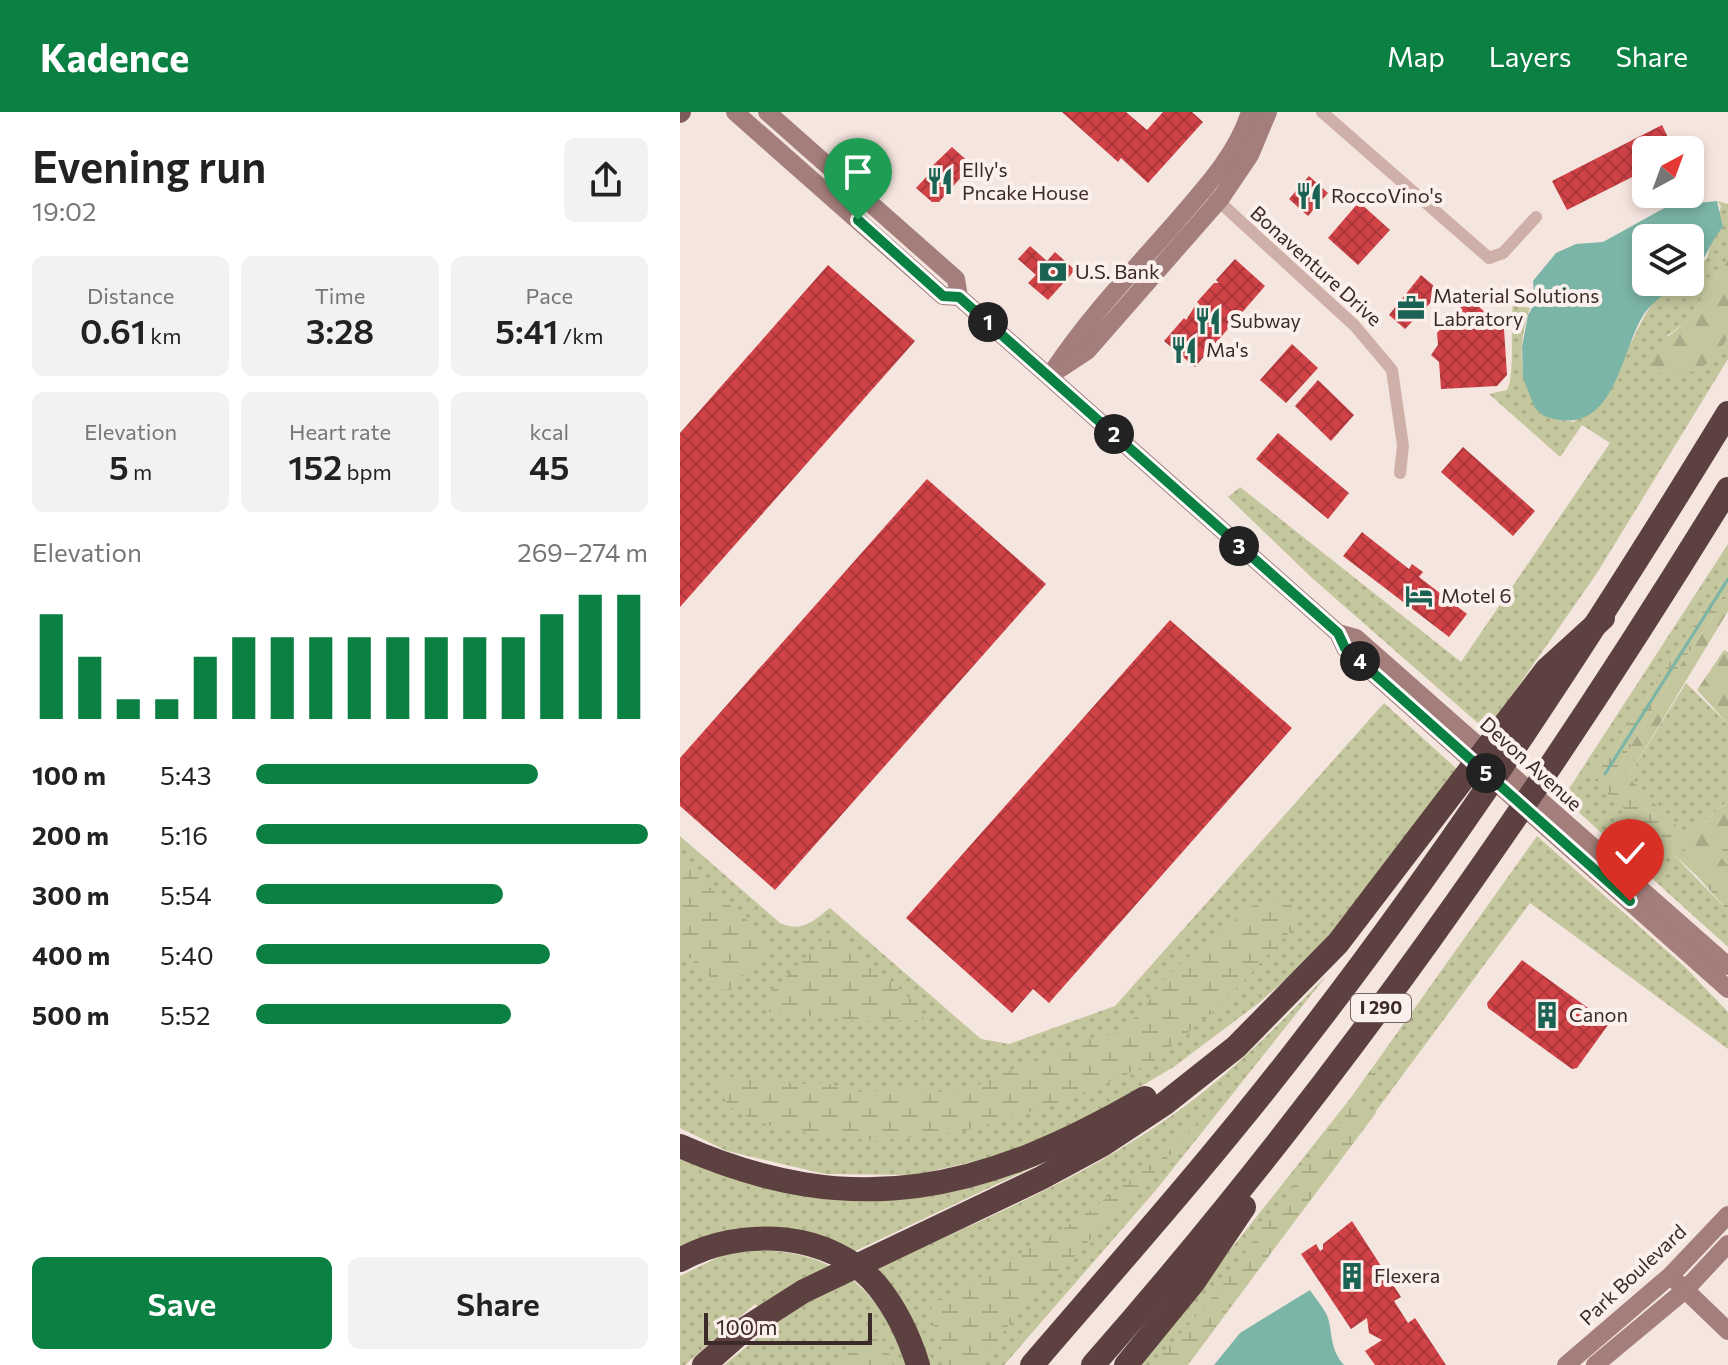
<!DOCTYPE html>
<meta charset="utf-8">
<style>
:root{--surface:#fff;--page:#f2f2f2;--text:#222;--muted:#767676;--accent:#0b8043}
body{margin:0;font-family:Commissioner,sans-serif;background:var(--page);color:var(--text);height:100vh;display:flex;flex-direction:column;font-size:30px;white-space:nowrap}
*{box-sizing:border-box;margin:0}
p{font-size:26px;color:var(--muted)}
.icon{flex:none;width:44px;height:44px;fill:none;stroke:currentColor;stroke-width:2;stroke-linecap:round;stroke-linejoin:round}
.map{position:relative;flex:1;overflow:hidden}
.panel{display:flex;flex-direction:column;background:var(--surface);width:680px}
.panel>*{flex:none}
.needle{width:52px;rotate:41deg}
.controls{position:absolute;left:952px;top:24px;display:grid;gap:16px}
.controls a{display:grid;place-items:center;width:72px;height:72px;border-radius:12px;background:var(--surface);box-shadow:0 4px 12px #0003;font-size:40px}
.scale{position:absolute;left:24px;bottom:20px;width:168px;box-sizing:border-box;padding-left:8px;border:4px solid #3c2a2a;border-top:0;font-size:22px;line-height:28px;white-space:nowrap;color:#3c2a2a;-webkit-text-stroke:6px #fcf0ec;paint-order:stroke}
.pin{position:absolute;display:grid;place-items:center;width:68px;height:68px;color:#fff;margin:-82px -34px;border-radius:50% 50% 50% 0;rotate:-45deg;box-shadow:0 0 8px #0007}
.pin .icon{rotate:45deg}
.km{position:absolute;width:40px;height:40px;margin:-20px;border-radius:50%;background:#222;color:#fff;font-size:22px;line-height:40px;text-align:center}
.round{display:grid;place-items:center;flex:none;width:84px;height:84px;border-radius:12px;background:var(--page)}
.overview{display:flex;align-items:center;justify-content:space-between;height:136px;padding:0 32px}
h1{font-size:44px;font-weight:600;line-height:60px}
.figures{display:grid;grid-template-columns:repeat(3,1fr);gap:12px;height:136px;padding:8px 32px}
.figures div{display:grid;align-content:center;border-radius:12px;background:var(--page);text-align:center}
.figures b{font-size:34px;font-weight:600}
.figures small{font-size:22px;font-weight:400}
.figures p{font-size:22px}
.chart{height:224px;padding:16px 32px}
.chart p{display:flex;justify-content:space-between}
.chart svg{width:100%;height:144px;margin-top:8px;stroke:var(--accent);stroke-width:6}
.primary-button{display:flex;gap:16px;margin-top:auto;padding:16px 32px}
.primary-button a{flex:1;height:92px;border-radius:12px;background:var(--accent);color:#fff;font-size:32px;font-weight:600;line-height:92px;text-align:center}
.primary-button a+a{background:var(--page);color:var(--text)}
ul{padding:0 32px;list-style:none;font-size:26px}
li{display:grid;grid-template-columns:128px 96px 1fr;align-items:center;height:60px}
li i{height:20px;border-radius:10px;background:var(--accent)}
header{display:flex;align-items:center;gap:48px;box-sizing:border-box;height:112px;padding:0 40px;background:var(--accent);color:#fff}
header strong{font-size:38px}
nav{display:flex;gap:44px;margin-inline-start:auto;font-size:28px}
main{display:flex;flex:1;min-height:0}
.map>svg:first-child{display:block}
.grass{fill:url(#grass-dots)}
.forest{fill:url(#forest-firs)}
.wetland{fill:url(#wetland-marsh)}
.water{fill:#7bb5a7}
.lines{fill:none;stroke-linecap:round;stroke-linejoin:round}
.stream{stroke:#7bb5a7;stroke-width:3}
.building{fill:url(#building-cross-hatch)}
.street{stroke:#cfb0a9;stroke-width:12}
.secondary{stroke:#a37e7a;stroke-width:18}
.primary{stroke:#7f5c59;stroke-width:20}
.highway{stroke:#5d4140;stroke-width:24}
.route-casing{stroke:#fff;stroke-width:16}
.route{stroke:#0b8043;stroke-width:10}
.labels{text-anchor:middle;stroke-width:8;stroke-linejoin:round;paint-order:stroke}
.shield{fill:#fcf0ec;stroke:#766564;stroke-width:2}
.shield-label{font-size:18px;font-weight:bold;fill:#3c2a2a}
.poi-label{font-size:20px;fill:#3c2a2a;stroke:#fcf0ec;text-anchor:start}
.street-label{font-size:20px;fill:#3c2a2a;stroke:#fcf0ec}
</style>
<header>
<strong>Kadence</strong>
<nav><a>Map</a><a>Layers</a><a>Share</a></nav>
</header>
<main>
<section class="panel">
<div class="overview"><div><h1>Evening run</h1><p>19:02</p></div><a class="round"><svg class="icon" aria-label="share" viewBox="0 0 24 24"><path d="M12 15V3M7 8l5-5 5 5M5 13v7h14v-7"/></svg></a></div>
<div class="figures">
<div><p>Distance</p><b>0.61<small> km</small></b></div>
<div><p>Time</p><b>3:28</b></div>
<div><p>Pace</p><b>5:41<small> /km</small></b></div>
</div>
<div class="figures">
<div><p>Elevation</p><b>5<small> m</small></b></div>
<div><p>Heart rate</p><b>152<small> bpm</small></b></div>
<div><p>kcal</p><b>45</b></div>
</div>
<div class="chart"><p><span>Elevation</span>269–274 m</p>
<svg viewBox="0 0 160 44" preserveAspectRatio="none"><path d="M5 44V12M15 44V25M25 44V38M35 44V38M45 44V25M55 44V19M65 44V19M75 44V19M85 44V19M95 44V19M105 44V19M115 44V19M125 44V19M135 44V12M145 44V6M155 44V6"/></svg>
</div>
<ul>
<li><b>100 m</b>5:43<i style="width:72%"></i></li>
<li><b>200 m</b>5:16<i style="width:100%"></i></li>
<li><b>300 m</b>5:54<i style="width:63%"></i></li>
<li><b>400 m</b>5:40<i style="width:75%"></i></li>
<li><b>500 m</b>5:52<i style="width:65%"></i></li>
</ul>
<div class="primary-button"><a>Save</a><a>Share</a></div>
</section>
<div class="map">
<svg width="1048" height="1253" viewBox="0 0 1048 1253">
<defs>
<pattern id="grass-dots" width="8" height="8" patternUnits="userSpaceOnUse" patternTransform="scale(2)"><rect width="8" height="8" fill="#c4c69d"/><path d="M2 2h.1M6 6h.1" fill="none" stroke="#a9aa87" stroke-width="1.8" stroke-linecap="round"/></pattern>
<pattern id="forest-firs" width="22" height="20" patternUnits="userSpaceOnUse" patternTransform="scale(2)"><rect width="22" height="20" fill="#c4c69d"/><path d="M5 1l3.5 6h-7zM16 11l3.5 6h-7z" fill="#a9aa87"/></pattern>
<pattern id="wetland-marsh" width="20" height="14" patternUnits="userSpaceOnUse" patternTransform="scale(2)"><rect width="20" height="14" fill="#c4c69d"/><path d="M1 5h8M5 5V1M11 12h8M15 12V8" fill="none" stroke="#a9aa87"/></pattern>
<pattern id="building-cross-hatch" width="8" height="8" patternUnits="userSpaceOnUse" patternTransform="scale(2)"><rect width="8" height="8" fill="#d14247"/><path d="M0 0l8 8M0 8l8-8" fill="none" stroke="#ab373b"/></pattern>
</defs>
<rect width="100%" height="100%" fill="#f5e5df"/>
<g class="grass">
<path d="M 1037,89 L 1048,92 L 1048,148 L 1006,210 L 987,224 L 1042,236 L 1048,225 L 1048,247 L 917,461 L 807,619 L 632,466 L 548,385 L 560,375 L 781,550 L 930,331 L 902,313 L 880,345 L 809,282 L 827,278 C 835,266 830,213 833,193 L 850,196 C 834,240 837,303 894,310 C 910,288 927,267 943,245 C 960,220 971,170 1010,170 L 1010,164 L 1027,146 L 1041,94 Z"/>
<polygon points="1048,432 1048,460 927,647 913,659 1048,799 1048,835 883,686"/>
<polygon points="1006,571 1048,612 1048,689 1008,725 948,665"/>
<path d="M 704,591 L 778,658 L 633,843 L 580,890 L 495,954 L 422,998 L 334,1040 L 235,1063 L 145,1062 L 47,1039 L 0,1016 L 0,724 L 100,811 C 122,821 133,809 150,796 L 301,927 L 329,932 L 435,894 Z"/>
<polygon points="857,724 1005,855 1048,900 1048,937 850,791 508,1253 459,1253 673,983"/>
<path d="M 647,863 L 476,1078 L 324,1253 L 247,1253 L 192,1158 C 296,1111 401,1068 494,1002 C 551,962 599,912 647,863 Z"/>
<polygon points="0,1045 46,1063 271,1078 360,1052 169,1142 130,1123 0,1137"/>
<path d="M 70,1138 C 153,1137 201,1175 226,1253 L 44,1253 L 97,1210 L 75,1192 L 5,1253 L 0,1253 L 0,1164 L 45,1142 Z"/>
</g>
<g class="forest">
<path d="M 1048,148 L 1048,225 C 1034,253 1005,272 974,259 L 971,249 L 979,232 L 1006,210 Z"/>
<polygon points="1048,483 1048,499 948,665 1008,725 1048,689 1048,721 1043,720 1039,742 1048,753 1048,783 934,663 986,574"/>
<polygon points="1044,538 1048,540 1048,612 1017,578"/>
</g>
<g class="wetland">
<polygon points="1048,460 1048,483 986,574 934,663 1048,783 1048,799 1017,764 916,671 913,659 927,647"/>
<polygon points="1043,720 1048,721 1048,753 1039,742 1035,726"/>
<polygon points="0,749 92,831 51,878 43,877 0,837"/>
<polygon points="595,786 610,792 617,801 616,813 541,893 470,952 374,993 284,1019 194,1029 107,1018 75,1009 49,995 41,981 42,964 122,972 145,971 178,980 234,977 270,981 279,976 295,977 302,970 403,929 436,921 462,900 482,869 500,851 555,809 565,797"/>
<polygon points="150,820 168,831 239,895 244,908 178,909 89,900 86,889 90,881"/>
<path d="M 690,959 L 697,959 L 680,991 L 696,1001 L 507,1253 L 473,1253 L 542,1174 L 585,1111 L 603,1095 C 604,1085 644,1019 652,1014 C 656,1012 660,1012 663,1009 L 673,983 Z"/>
<polygon points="531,994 476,1059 333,1208 297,1253 267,1253 250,1200 254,1189 262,1188 396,1109 469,1054"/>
<polygon points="196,1219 206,1233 213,1253 154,1253"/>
</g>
<g class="water">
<path d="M 1037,89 L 1043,115 C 1028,132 1028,146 1010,164 L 1010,126 L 966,126 L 966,170 L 1001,170 C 986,181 969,191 960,209 C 938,252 931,328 864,304 L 855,296 L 843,266 L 842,235 L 848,203 L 855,191 L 853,169 L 876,141 L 896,132 L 923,130 L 988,94 Z"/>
<path d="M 630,1178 C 635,1186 645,1197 648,1206 C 653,1224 650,1237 664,1253 L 534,1253 L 560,1221 Z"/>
</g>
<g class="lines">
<polyline class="stream" points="925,662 1048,467"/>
</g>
<g class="building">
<polygon points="382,0 446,0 467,18 483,0 512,0 523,10 468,71 441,46 438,50"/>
<polygon points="982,13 994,38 966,38 966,58 887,98 872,69"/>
<polygon points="272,35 292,53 259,90 252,90 236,76 249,62 247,59"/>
<polygon points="629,64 648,81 628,104 609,87"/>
<polygon points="679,90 710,118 678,153 648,126"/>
<polygon points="350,134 367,149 375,140 395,158 368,188 348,171 356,163 338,147"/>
<polygon points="555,147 585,174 515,255 484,229 504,206 506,208 515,194 517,196 520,193 517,190 534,171 539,171 536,168"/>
<polygon points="148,153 235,229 0,495 0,321"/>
<polygon points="741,163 761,180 725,217 709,203"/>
<polygon points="789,186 824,217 827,263 817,274 761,277 759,250 751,243 758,233 757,221"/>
<polygon points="612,232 638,256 606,291 580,268"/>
<polygon points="638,268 674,303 651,329 615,294"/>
<polygon points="598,321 669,381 648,407 576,347"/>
<polygon points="783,335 855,399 833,424 761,360"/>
<polygon points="247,367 366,472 95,778 0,694 0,646"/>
<polygon points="682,420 729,457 732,452 743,460 739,465 787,502 769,525 663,444"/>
<polygon points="490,508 612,616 369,891 353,877 332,901 226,806"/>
<polygon points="842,848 926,909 928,913 897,956 892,957 808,896 807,891"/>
<polygon points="672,1109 721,1185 714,1189 728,1211 735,1206 766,1253 695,1253 685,1239 702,1228 689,1221 687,1206 671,1217 621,1142 636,1132 640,1139 643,1137 643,1132"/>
</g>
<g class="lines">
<g class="street">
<polyline points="642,0 809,146 823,141 856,105"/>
<polyline points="533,84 675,214 712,258 723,334 720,361"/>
</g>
<g class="secondary">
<polyline points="55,0 263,184 279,185"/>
<polyline points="87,0 276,167 279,185 658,521 665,536 1048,877"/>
<path d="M 373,259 C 408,206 453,159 495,111 C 524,77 556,44 570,0"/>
<polyline points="369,264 407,239 541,86 570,43 588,0"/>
<polyline points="658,521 676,526 1048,854"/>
<polyline points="998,1171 1048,1219"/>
<polyline points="886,1253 991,1163 1048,1103"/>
<polyline points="915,1253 1005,1178 1048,1132"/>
</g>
<polyline class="primary" points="0,1 1,0"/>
<g class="highway">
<path d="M 0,1034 C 176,1112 306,1078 465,986"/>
<path d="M 0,1148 C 60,1114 153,1118 199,1176 C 218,1200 229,1224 238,1253"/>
<polyline points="24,1253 66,1216 124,1179 361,1066 422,1033 484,992 556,935 658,831 867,557 923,506"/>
<path d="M 352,1253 C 444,1146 538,1040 624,928 C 779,728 916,517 1048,301"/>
<path d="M 413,1253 C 652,981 859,685 1048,377"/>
<polyline points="446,1253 513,1171 564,1095"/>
</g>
</g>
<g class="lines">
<g class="route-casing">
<polyline id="route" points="178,108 263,184 279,185 658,521 665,536 950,789"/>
</g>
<use href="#route" class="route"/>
</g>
<defs>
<g id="restaurant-bare" transform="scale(2.16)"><path d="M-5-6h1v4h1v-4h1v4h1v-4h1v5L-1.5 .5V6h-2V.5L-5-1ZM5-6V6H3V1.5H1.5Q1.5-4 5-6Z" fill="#1a6253" stroke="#fcf0ec" stroke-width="2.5" paint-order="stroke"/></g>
<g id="bank-bare" transform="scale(2.16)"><path d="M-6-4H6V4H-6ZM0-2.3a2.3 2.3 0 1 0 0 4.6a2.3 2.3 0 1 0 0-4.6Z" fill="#1a6253" stroke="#fcf0ec" stroke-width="2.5" paint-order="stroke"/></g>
<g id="office-bare" transform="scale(2.16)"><path d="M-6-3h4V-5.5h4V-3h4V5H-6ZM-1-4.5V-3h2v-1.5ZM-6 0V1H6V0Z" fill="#1a6253" stroke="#fcf0ec" stroke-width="2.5" paint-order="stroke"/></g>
<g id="hotel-bare" transform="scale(2.16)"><path d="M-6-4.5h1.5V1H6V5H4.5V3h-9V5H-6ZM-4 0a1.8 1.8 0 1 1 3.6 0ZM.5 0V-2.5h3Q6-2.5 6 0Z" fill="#1a6253" stroke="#fcf0ec" stroke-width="2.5" paint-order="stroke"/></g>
<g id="building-bare" transform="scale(2.16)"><path d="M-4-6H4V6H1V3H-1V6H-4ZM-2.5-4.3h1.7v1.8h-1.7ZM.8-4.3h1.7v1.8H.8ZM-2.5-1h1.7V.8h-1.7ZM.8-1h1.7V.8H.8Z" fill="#1a6253" stroke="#fcf0ec" stroke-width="2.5" paint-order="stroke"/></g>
</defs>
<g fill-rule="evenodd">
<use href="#restaurant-bare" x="260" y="69"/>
<use href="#restaurant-bare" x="629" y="84"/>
<use href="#bank-bare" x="373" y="160"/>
<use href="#office-bare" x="731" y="196"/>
<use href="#restaurant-bare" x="528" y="209"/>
<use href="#restaurant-bare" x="504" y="238"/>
<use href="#hotel-bare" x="739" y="484"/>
<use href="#building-bare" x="867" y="903"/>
<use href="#building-bare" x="672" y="1164"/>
</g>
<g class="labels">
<rect class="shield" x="671" y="882" width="60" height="28" rx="6"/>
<g class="shield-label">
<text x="701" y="902">I 290</text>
</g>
<g class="poi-label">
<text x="282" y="65">Elly's<tspan x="282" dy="23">Pncake House</tspan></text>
<text x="651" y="91">RoccoVino's</text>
<text x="395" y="167">U.S. Bank</text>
<text x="753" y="191">Material Solutions<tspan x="753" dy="23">Labratory</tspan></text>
<text x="550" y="216">Subway</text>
<text x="526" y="245">Ma's</text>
<text x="761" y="491">Motel 6</text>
<text x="889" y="910">Canon</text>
<text x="694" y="1171">Flexera</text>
</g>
<g class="street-label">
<text transform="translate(636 154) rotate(42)" y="7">Bonaventure Drive</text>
<text transform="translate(851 652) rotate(42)" y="7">Devon Avenue</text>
<text transform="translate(953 1163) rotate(-43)" y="7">Park Boulevard</text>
</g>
</g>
</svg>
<div class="controls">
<a><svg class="needle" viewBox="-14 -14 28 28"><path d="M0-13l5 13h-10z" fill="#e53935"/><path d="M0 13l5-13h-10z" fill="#767676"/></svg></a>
<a><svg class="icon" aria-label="layers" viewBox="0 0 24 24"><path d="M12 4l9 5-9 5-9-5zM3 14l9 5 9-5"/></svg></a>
</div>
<div class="scale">100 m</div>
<div class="pin" style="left:178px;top:108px;background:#1e9e55"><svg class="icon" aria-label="arrive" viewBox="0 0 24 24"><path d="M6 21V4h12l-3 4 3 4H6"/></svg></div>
<div class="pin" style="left:950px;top:789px;background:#d93025"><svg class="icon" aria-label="check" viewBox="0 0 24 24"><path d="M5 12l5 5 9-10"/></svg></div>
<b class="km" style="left:308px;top:210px">1</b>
<b class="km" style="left:434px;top:322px">2</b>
<b class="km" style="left:559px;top:434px">3</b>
<b class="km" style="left:680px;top:549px">4</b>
<b class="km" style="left:806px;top:661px">5</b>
</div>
</main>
